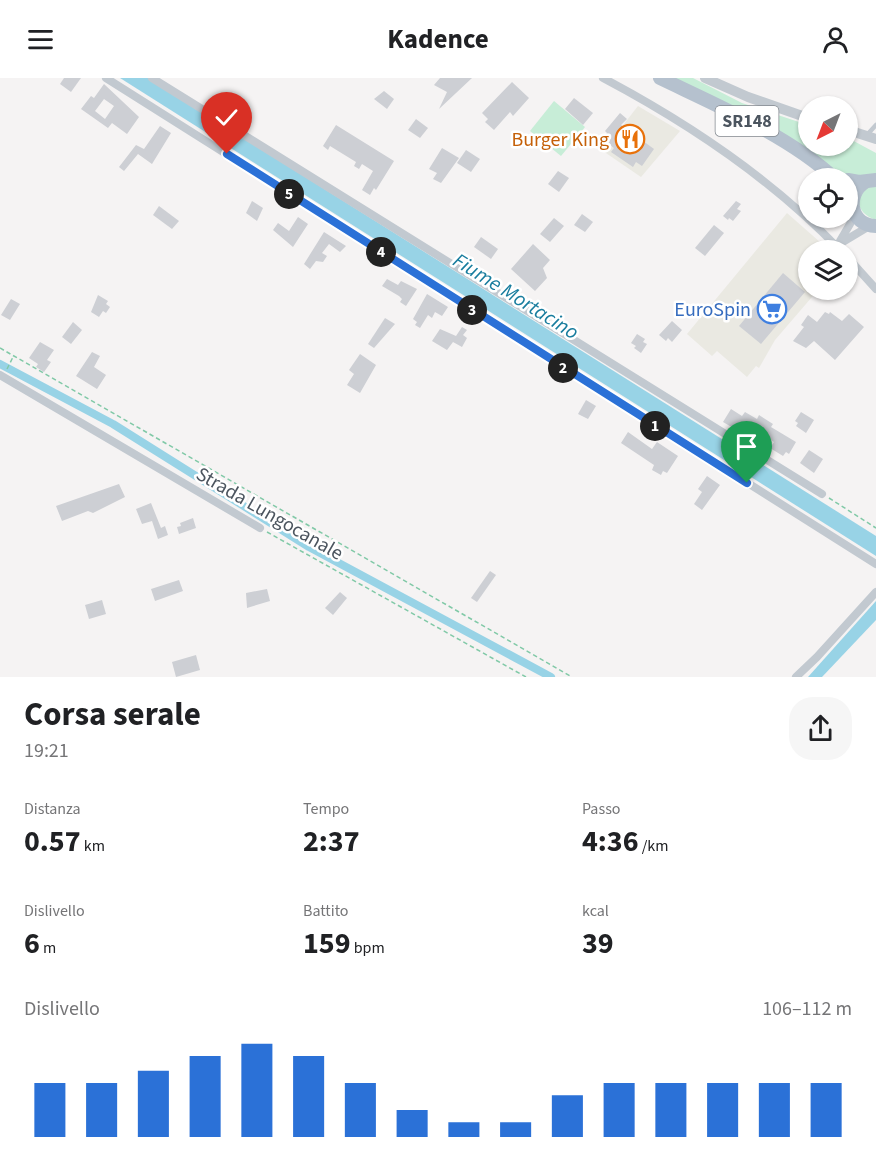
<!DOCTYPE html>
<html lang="it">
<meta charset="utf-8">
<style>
:root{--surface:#fff;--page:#f6f6f6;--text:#202124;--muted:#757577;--accent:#2b71d7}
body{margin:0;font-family:"Source Sans 3",sans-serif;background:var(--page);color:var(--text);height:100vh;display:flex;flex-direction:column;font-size:22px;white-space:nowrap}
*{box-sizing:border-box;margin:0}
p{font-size:20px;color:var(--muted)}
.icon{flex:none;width:33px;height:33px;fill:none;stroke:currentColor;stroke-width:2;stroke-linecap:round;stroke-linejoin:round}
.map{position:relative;height:599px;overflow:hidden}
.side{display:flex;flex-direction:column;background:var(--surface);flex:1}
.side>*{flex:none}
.needle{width:39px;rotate:222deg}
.tools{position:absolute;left:798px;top:18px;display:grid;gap:12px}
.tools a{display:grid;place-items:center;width:60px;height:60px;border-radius:50%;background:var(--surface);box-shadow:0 2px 4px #0004;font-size:30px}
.pin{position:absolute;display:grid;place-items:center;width:51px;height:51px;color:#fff;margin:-62px -26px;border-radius:50% 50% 50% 0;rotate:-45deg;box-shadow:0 0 6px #0007}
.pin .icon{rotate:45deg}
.km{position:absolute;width:30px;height:30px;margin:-15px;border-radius:50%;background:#222;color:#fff;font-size:16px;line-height:30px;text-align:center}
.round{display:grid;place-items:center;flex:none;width:63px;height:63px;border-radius:24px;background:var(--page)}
.head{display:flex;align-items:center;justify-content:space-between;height:102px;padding:0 24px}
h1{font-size:33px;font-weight:700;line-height:45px}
.stats{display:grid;grid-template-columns:repeat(3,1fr);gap:9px;height:102px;padding:6px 24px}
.stats div{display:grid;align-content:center}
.stats b{font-size:30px;font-weight:700}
.stats small{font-size:16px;font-weight:400}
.stats p{font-size:16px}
.chart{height:168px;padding:12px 24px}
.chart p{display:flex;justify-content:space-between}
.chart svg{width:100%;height:108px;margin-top:6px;stroke:var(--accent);stroke-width:6}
header{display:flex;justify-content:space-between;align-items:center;height:78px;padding:0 24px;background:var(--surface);font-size:27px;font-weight:700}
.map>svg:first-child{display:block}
.commercial{fill:#eae9e2}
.green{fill:#c7edd7}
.water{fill:#98d3e6}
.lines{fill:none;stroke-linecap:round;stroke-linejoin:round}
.canal{stroke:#98d3e6;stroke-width:8}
.building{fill:#cdcfd4;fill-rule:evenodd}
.path{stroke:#81c9a7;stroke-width:1.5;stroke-dasharray:4.5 3;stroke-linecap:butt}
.service{stroke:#c2c9d0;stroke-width:4.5}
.minor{stroke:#c2c9d0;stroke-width:8}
.tertiary{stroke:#c2c9d0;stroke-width:10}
.primary{stroke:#b5c1ce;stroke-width:14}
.route-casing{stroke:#fff;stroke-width:12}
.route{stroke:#2b71d7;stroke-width:8}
.labels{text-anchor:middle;stroke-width:5;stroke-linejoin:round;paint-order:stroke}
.shield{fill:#fff;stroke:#82888f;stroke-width:1.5}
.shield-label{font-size:18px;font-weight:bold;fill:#4c555f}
.food-label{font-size:20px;fill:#c56008;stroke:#fff;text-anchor:end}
.shop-label{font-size:20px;fill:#366cbe;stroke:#fff;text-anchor:end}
.street-label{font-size:20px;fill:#4c555f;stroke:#fff}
.water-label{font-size:21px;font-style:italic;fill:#197d9e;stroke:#fff}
</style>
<header><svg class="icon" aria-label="menu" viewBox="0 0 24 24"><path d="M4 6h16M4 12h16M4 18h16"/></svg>Kadence<svg class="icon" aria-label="person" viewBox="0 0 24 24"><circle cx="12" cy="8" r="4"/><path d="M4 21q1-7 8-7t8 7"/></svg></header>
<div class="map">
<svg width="876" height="599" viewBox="0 0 876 599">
<rect width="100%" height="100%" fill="#f5f3f3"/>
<g class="commercial">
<polygon points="638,28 680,53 641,99 603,73"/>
<polygon points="787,135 829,172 808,172 808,212 818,212 775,262 759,290 756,288 747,299 717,273 712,278 687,256"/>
</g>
<g class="green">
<path d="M 669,0 L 693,0 L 742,25 L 808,47 L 808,68 L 848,68 L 848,61 L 850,61 L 876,75 L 876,96 C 861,99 849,100 836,91 L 835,92 Z"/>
<polygon points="554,23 585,49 561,78 530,53"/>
<path d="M 876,107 L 876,142 C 854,135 851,111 876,107 Z"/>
</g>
<g class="water">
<polygon points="120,0 148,0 876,458 876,478"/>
<polygon points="876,523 876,542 822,599 808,599"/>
</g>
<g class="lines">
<polyline class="canal" points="0,286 113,346 309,469 551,599"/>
</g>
<g class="building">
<polygon points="64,0 81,0 71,14 60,6"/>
<polygon points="440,0 472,0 439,31 447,14 434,7"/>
<polygon points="512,4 529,20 513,38 510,34 494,52 485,44 488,41 482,35"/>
<path d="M 104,6 L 139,39 L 127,56 L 112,45 L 108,50 L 81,31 L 91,18 L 94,20 ZM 104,21 L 114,28 L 105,41 L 95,33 Z"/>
<polygon points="384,13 394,21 387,31 374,21"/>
<polygon points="574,20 593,35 583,47 565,31"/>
<polygon points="620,35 627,41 621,47 654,71 642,88 636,84 633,89 611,74 614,70 602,61 607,55 605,53"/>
<polygon points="416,41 428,50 420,60 408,52"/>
<polygon points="336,47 394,83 376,112 374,110 370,117 362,112 373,93 362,86 359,91 354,88 356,84 330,68 328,72 323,68"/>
<polygon points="160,48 171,55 152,86 138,76 124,93 119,89 136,67 144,71"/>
<polygon points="442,70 459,80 441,105 433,101 437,95 429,91"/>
<polygon points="466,72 480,81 471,94 457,85"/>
<polygon points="558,93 569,100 559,114 548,106"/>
<polygon points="252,123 263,130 257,143 246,135"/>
<polygon points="736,123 741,126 737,131 741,133 733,143 729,140 728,142 723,138"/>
<polygon points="159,128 179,143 172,151 153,137"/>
<polygon points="582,136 593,144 585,154 574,147"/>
<polygon points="298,139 308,146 293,169 273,152 278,145 289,153"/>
<polygon points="554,140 564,148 550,164 540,156"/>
<polygon points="714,147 724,155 705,178 695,170"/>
<polygon points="324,154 346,168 340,174 329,166 322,175 327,178 323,184 316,183 310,191 304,186"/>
<polygon points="481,159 498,171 491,181 474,169"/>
<polygon points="533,166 550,182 543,190 547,200 535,213 511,191"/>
<polygon points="783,195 805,214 761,266 739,248"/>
<polygon points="387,201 398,207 401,203 417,211 406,228 400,224 402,221 399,218 382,208"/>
<polygon points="427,216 448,229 442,238 435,234 432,240 428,237 420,250 415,247 417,244 413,241"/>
<polygon points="98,217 108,223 106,226 110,229 106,235 103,233 99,239 91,234"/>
<polygon points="11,221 20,226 10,242 1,237"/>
<polygon points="825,234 829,236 830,234 842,243 849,236 864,249 835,282 814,263 806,270 793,263 804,249 801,247 808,237 817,244"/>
<polygon points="385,240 395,246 374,270 368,266"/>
<polygon points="672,243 682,252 672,264 668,260 666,263 659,257"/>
<polygon points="73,244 82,252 71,266 62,259"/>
<polygon points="462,249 467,252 463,257 467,260 462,269 453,264 447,272 432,263 440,251 456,258"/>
<polygon points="637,256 645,261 643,264 647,266 641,275 634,270 636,268 631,265"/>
<polygon points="40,264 54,272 47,282 51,284 44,294 36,289 38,286 29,280"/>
<polygon points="92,274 100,278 94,289 106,297 97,311 76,298"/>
<polygon points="360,276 376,287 360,315 347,307 354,296 349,292"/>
<polygon points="586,322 596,328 588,341 578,336"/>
<polygon points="731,331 742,338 745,334 757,341 759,337 773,346 771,349 796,364 789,376 786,374 783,378 770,370 774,364 752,350 750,353 738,346 735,351 723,344"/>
<polygon points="801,334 814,342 806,355 796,348 798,345 795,343"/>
<polygon points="628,354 652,371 657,364 678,378 667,395 663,393 661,397 652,392 654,387 621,365"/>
<polygon points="809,372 823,381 814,395 800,385"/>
<polygon points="707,398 720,407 702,432 694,426 702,414 698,411"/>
<polygon points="119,406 125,419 93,435 88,433 62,443 56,428"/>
<polygon points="151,425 161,450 165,448 168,457 158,461 152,443 142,446 136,431"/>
<polygon points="193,440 196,450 179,456 177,449 181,448 180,445"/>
<polygon points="490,493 496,497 477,524 471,520"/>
<polygon points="179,502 183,513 155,523 151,511"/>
<polygon points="267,511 270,523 247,530 246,515"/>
<polygon points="340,514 347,520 333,537 325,530"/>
<polygon points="102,522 106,536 89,541 85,527"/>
<polygon points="196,577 200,592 176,599 172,584"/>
</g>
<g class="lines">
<g class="path">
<polyline points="0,270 572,599"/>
<polyline points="7,291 13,279"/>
<polyline points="829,420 876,450"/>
<polyline points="267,454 526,599"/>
</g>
<polyline class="service" points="866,58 876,47"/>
<g class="minor">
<polyline points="106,0 876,486"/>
<polyline points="152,0 822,416"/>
<path d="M 603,0 C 690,46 772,101 840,172"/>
<polyline points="840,163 850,146 854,133"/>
<polyline points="836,168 871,147"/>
<polyline points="848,180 876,211"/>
<polyline points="0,297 260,450"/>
<polyline points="796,599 817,579 876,514"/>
</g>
<g class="tertiary">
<polyline points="705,0 748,19 808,40"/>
<polyline points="848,52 876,61"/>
</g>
<g class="primary">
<path d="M 660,0 C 716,27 789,58 834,100"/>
<polyline points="848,102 859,104 876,102"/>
<path d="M 865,104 C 845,117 850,147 876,148"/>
</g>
</g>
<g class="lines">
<g class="route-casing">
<polyline id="route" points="227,76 747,405"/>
</g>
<use href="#route" class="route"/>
</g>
<defs>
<g id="restaurant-ring" transform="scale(1.5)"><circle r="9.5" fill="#fff" stroke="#e8710a" stroke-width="1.5"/><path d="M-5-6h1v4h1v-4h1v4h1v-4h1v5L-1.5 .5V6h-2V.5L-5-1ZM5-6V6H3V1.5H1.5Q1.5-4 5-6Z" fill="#e8710a"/></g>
<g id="supermarket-ring" transform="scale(1.5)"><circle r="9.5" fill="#fff" stroke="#3f7fe0" stroke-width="1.5"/><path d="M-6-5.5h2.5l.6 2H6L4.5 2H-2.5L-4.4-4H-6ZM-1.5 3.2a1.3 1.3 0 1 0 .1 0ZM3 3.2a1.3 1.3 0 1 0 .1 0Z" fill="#3f7fe0"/></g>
</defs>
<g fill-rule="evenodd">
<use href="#restaurant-ring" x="630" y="61"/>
<use href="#supermarket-ring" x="772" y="231"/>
</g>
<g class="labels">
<rect class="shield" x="715.5" y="28" width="63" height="30" rx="4.5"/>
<g class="shield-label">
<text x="747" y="49">SR148</text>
</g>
<g class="food-label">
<text x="609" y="68">Burger King</text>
</g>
<g class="shop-label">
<text x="751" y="238">EuroSpin</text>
</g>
<g class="street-label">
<text transform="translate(270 435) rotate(30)" y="7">Strada Lungocanale</text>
</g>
<g class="water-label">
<text transform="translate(516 218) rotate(32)" y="7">Fiume Mortacino</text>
</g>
</g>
</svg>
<div class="tools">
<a><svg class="needle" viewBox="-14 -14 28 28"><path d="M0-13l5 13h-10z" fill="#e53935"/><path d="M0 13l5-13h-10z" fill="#757577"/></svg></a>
<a><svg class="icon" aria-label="locate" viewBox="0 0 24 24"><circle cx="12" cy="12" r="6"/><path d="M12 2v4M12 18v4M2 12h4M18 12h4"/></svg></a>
<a><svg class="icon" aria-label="layers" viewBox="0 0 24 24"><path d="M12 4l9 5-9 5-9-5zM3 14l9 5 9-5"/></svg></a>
</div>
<div class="pin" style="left:747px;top:405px;background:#1e9e55"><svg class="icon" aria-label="arrive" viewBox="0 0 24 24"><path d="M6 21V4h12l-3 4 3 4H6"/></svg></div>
<div class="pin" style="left:227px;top:76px;background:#d93025"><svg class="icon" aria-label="check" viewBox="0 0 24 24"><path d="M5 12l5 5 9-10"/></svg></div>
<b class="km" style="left:655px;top:348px">1</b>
<b class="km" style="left:563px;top:290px">2</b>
<b class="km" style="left:472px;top:232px">3</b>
<b class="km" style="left:381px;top:174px">4</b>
<b class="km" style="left:289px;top:116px">5</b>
</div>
<section class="side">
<div class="head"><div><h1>Corsa serale</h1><p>19:21</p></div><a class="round"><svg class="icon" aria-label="share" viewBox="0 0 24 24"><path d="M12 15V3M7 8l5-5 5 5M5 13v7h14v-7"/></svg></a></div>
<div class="stats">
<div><p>Distanza</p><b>0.57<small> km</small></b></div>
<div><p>Tempo</p><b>2:37</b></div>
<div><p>Passo</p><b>4:36<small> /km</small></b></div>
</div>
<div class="stats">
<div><p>Dislivello</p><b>6<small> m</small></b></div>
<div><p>Battito</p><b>159<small> bpm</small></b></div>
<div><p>kcal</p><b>39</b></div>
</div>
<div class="chart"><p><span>Dislivello</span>106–112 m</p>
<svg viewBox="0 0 160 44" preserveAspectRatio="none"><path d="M5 44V22M15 44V22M25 44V17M35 44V11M45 44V6M55 44V11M65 44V22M75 44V33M85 44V38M95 44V38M105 44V27M115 44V22M125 44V22M135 44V22M145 44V22M155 44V22"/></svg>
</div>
</section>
